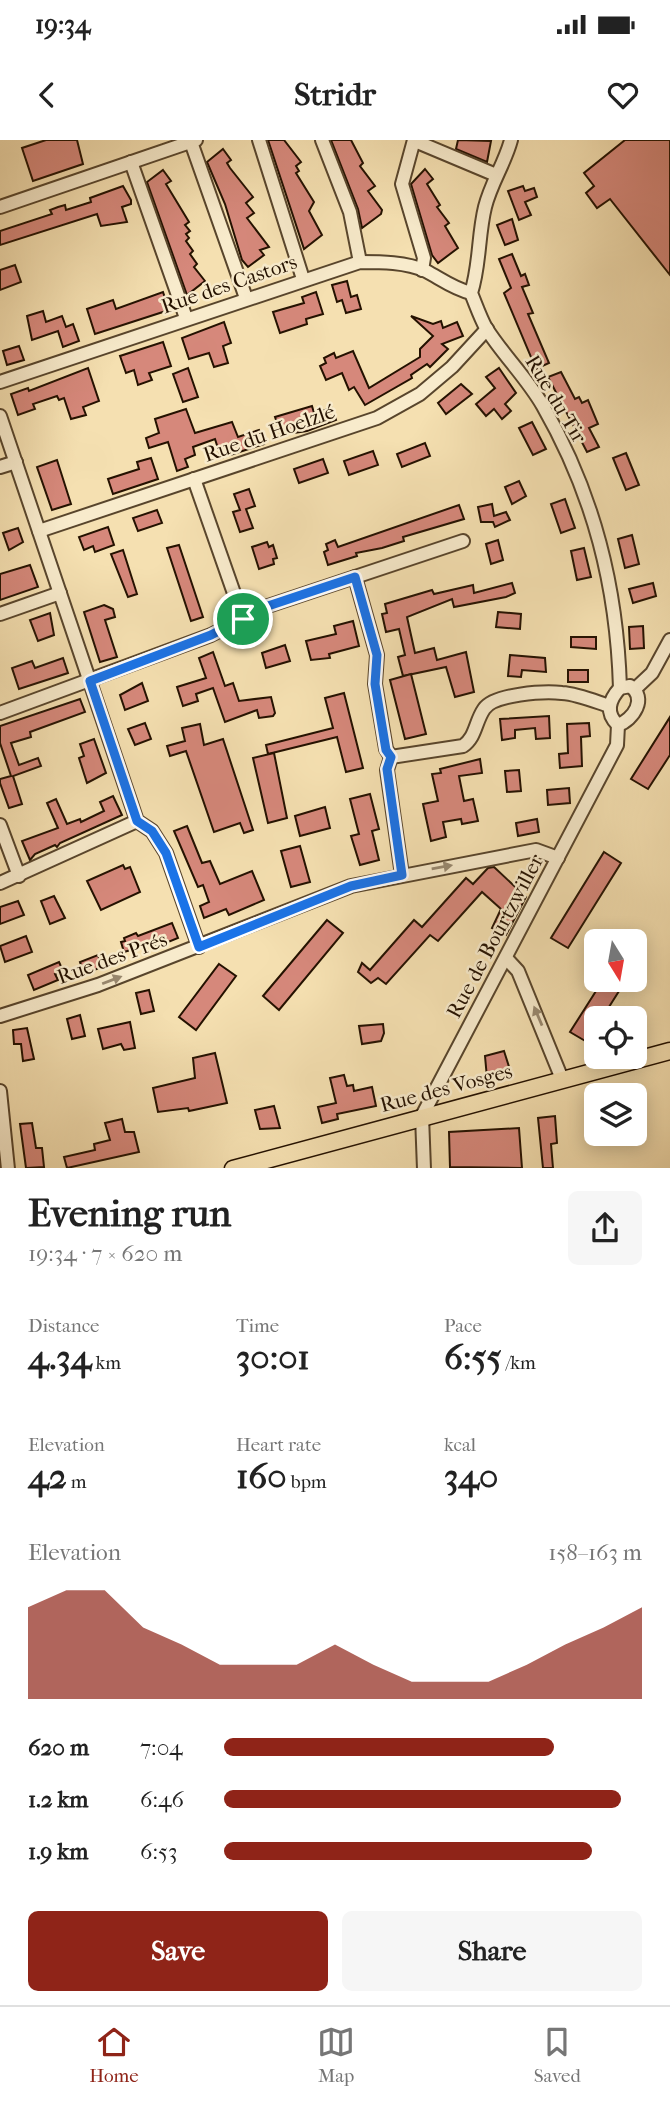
<!DOCTYPE html>
<meta charset="utf-8">
<style>
:root{--surface:#fff;--page:#f6f6f6;--text:#222;--muted:#767676;--line:#e0e0e0;--accent:#8f2418}
body{margin:0;font-family:"IM FELL French Canon",serif;background:var(--page);color:var(--text);height:100vh;display:flex;flex-direction:column;font-size:26px;white-space:nowrap}
*{box-sizing:border-box;margin:0}
p{font-size:23px;color:var(--muted)}
.icon{flex:none;width:38px;height:38px;fill:none;stroke:currentColor;stroke-width:2;stroke-linecap:round;stroke-linejoin:round}
.map{position:relative;height:1028px;overflow:hidden}
.panel{display:flex;flex-direction:column;background:var(--surface);flex:1}
.panel>*{flex:none}
.needle{width:46px;rotate:169deg}
.buttons{position:absolute;left:584px;top:789px;display:grid;gap:14px}
.buttons a{display:grid;place-items:center;width:63px;height:63px;border-radius:10px;background:var(--surface);box-shadow:0 4px 18px #0003;font-size:35px}
.pin{position:absolute;display:grid;place-items:center;width:60px;height:60px;color:#fff;margin:-30px;border:4px solid #fff;border-radius:50%;box-shadow:0 2px 7px #0007}
.round{display:grid;place-items:center;flex:none;width:74px;height:74px;border-radius:10px;background:var(--page)}
.head{display:flex;align-items:center;justify-content:space-between;height:119px;padding:0 28px}
h1{font-size:38px;font-weight:700;line-height:52px}
.metrics{display:grid;grid-template-columns:repeat(3,1fr);gap:10px;height:119px;padding:7px 28px}
.metrics div{display:grid;align-content:center}
.metrics b{font-size:35px;font-weight:700}
.metrics small{font-size:19px;font-weight:400}
.metrics p{font-size:19px}
.chart{height:196px;padding:14px 28px}
.chart p{display:flex;justify-content:space-between}
.chart svg{width:100%;height:126px;margin-top:7px;fill:var(--accent);opacity:.7}
.action{display:flex;gap:14px;margin-top:auto;padding:14px 28px}
.action a{flex:1;height:80px;border-radius:10px;background:var(--accent);color:#fff;font-size:28px;font-weight:700;line-height:80px;text-align:center}
.action a+a{background:var(--page);color:var(--text)}
ul{padding:0 28px;list-style:none;font-size:23px}
li{display:grid;grid-template-columns:112px 84px 1fr;align-items:center;height:52px}
li i{height:18px;border-radius:9px;background:var(--accent)}
.status{display:flex;justify-content:space-between;align-items:center;height:49px;padding:0 35px;background:var(--surface);direction:ltr}
.status svg{height:19px;fill:currentColor}
header{display:flex;justify-content:space-between;align-items:center;height:91px;padding:0 28px;background:var(--surface);font-size:32px;font-weight:700}
.tab-bar{display:flex;justify-content:space-around;align-items:center;height:98px;border-top:2px solid var(--line);background:var(--surface);font-size:19px;color:var(--muted)}
.tab-bar a{display:grid;justify-items:center;gap:4px}
.tab-bar .on{color:var(--accent)}
.map>svg:first-child{display:block}
.building{fill:#d6887b;stroke:#241100;stroke-width:2}
.lines{fill:none;stroke-linecap:round;stroke-linejoin:round}
.minor-casing{stroke:#58452c;stroke-width:16}
.major-casing{stroke:#241100;stroke-width:19}
.minor{stroke:#f8ebcc;stroke-width:12}
.major{stroke:#f5e0b1;stroke-width:16}
.oneway{fill:#998970}
.route-casing{stroke:#fff;stroke-width:14}
.route{stroke:#1a73e8;stroke-width:9}
.labels{text-anchor:middle;stroke-width:5;stroke-linejoin:round;paint-order:stroke}
.street-label{font-size:21px;fill:#241100;stroke:#f8ebcc}
</style>
<div class="status"><b>19:34</b><svg viewBox="0 0 49 12"><path d="M0 12V9h3v3zM5 12V6h3v6zM10 12V3h3v9zM15 12V0h3v12zM26 1h20v11H26zM47 4h2v5h-2z"/></svg></div>
<header><svg class="icon" aria-label="back" viewBox="0 0 24 24"><path d="M15 5l-7 7 7 7"/></svg>Stridr<svg class="icon" aria-label="heart" viewBox="0 0 24 24"><path d="M12 20l-8-8c-3-5 5-10 8-4 3-6 11-1 8 4z"/></svg></header>
<div class="map">
<svg width="670" height="1029" viewBox="0 0 670 1029">
<rect width="100%" height="100%" fill="#f5e0b1"/>
<filter id="stains"><feTurbulence type="fractalNoise" baseFrequency=".00286" numOctaves="4"/><feColorMatrix values="0 0 0 0 .2 0 0 0 0 .09 0 0 0 0 .02 0 0 0 .5 -.17"/></filter>
<radialGradient id="worn" r=".72"><stop offset=".6" stop-color="#630" stop-opacity="0"/><stop offset="1" stop-color="#630" stop-opacity=".3"/></radialGradient>
<g class="building">
<polygon points="46,0 77,0 83,24 33,41 22,8"/>
<polygon points="268,0 284,0 301,22 296,26 299,31 296,33 314,62 309,71 322,95 304,109"/>
<polygon points="331,0 351,0 363,23 360,26 375,46 368,51 382,70 381,74 362,88 358,69"/>
<polygon points="458,0 491,1 487,22 456,9"/>
<polygon points="625,0 670,0 670,135 610,59 597,68 586,53 594,46 584,33"/>
<polygon points="223,9 231,20 227,23 230,28 253,57 246,63 254,73 247,78 269,107 260,110 264,115 248,127 242,120 225,64 207,22"/>
<polygon points="425,29 433,39 427,44 440,65 437,67 449,83 445,86 458,108 438,123 432,115 411,44"/>
<polygon points="163,30 171,41 166,44 169,49 189,82 185,85 190,91 186,94 189,98 186,101 193,111 190,114 197,124 194,127 205,141 187,155 147,42"/>
<polygon points="123,46 131,60 131,64 122,67 127,82 101,86 97,74 0,105 0,91 52,74 50,70 58,67 65,65 66,70 91,62 90,58"/>
<polygon points="523,46 525,51 534,48 537,57 525,62 531,75 519,80 508,51"/>
<polygon points="512,79 518,100 505,105 497,85"/>
<polygon points="512,114 521,136 525,134 529,145 522,147 533,173 528,174 549,223 536,229 504,153 511,148 499,119"/>
<polygon points="15,125 21,142 0,150 0,130"/>
<polygon points="347,141 351,157 357,155 361,169 346,173 342,160 337,162 332,145"/>
<polygon points="163,152 169,170 95,194 87,169 113,160 116,169"/>
<polygon points="316,152 323,174 306,179 307,184 280,193 273,172 304,163 302,157"/>
<polygon points="43,171 46,182 62,176 66,187 73,184 79,201 63,207 58,191 32,200 27,176"/>
<polygon points="411,176 433,184 441,181 443,188 457,182 463,196 442,204 448,209 430,227 427,224 411,235 412,238 365,265 354,247 349,250 342,233 326,240 320,226 326,223 324,218 334,213 336,218 353,211 369,248 420,217 420,209 433,196"/>
<polygon points="224,182 231,203 223,206 228,223 214,227 209,213 189,219 182,198"/>
<polygon points="163,202 171,226 149,233 152,240 138,245 134,230 126,233 120,216"/>
<polygon points="19,206 24,220 7,225 3,211"/>
<polygon points="88,228 99,261 83,267 86,275 71,279 64,258 59,260 57,256 33,264 35,269 18,275 11,254 28,248 29,251"/>
<polygon points="188,228 198,257 183,262 173,234"/>
<polygon points="499,228 516,253 505,264 511,271 502,279 494,269 486,276 476,264 495,248 486,237"/>
<polygon points="561,232 575,259 579,257 582,263 588,260 598,284 589,288 599,307 587,312 548,237"/>
<polygon points="461,244 472,254 446,274 438,263"/>
<polygon points="312,266 314,273 332,268 336,280 307,291 281,295 275,277"/>
<polygon points="186,269 195,293 232,282 238,297 259,290 264,304 221,318 215,299 193,307 195,315 185,319 188,327 177,331 168,302 149,308 146,298 159,293 155,279"/>
<polygon points="532,282 546,309 533,315 519,288"/>
<polygon points="425,303 430,316 402,327 397,314"/>
<polygon points="373,311 378,325 349,335 344,321"/>
<polygon points="626,313 639,345 626,350 613,318"/>
<polygon points="151,318 158,339 113,354 108,339 139,329 137,322"/>
<polygon points="323,319 328,333 299,343 294,329"/>
<polygon points="57,320 71,364 52,370 37,327"/>
<polygon points="519,341 526,356 512,364 505,347"/>
<polygon points="249,349 255,366 246,369 253,388 240,392 233,372 240,370 234,354"/>
<polygon points="565,359 575,388 561,393 551,364"/>
<polygon points="492,364 494,376 506,372 510,380 495,387 493,382 481,382 478,367"/>
<polygon points="459,365 464,379 403,397 404,401 382,408 356,413 357,416 328,425 324,412 328,410 326,404 335,400 338,407"/>
<polygon points="157,370 162,383 138,391 133,378"/>
<polygon points="108,387 114,405 95,412 93,406 84,410 79,397"/>
<polygon points="18,388 23,402 9,410 3,393"/>
<polygon points="632,395 639,424 625,428 618,399"/>
<polygon points="498,400 503,420 491,424 486,404"/>
<polygon points="267,402 269,407 273,405 277,418 273,419 274,424 259,429 252,407"/>
<polygon points="179,405 203,477 191,481 167,408"/>
<polygon points="584,408 591,437 577,440 571,411"/>
<polygon points="123,410 137,454 128,457 111,414"/>
<polygon points="30,425 38,447 0,460 0,434"/>
<polygon points="512,443 515,453 506,457 454,467 452,459 407,477 415,513 434,508 437,520 466,512 474,552 455,557 446,527 403,536 398,517 405,515 399,489 386,492 382,474 387,473 385,464 432,450 434,454 473,445 474,453"/>
<polygon points="653,443 656,456 633,463 629,449"/>
<polygon points="104,465 113,469 115,477 105,480 117,517 100,522 84,472"/>
<polygon points="498,472 521,474 520,489 496,487"/>
<polygon points="50,473 54,495 38,501 30,480"/>
<polygon points="353,481 359,506 329,514 330,518 311,520 306,501 336,494 334,486"/>
<polygon points="643,486 644,508 630,509 629,487"/>
<polygon points="571,497 596,497 596,509 571,507"/>
<polygon points="285,505 290,521 266,528 262,513"/>
<polygon points="213,512 225,546 233,543 239,561 271,557 275,573 273,576 259,578 257,570 225,582 213,548 196,554 198,561 183,566 177,547 206,538 199,518"/>
<polygon points="510,515 545,518 546,532 522,530 521,537 508,536"/>
<polygon points="63,518 68,533 19,549 12,528 32,521 35,528"/>
<rect x="568" y="530" width="20" height="12"/>
<polygon points="411,534 426,594 405,599 390,540"/>
<polygon points="142,543 148,561 125,570 120,555"/>
<polygon points="344,553 363,628 346,632 337,597 268,614 266,605 333,588 325,558"/>
<polygon points="80,559 85,572 30,592 31,597 11,603 19,625 38,618 41,626 13,636 22,664 9,668 0,643 0,639 11,636 0,603 0,586"/>
<polygon points="549,576 550,598 536,599 535,588 515,590 515,598 502,600 500,579"/>
<polygon points="670,577 670,615 648,649 631,639"/>
<polygon points="145,583 151,599 135,605 128,589"/>
<polygon points="589,583 590,596 581,597 582,626 560,628 559,614 568,613 567,584"/>
<polygon points="200,584 204,605 223,599 253,690 244,693 240,683 214,692 186,611 170,616 167,606 185,601 182,588"/>
<polygon points="94,599 106,633 87,643 79,618 84,616 80,604"/>
<polygon points="274,613 287,678 268,683 253,618"/>
<polygon points="480,619 482,633 459,636 464,661 473,659 478,681 462,684 461,679 443,682 446,697 431,701 423,664 438,661 432,634 441,633 440,629"/>
<polygon points="519,630 521,651 507,652 505,631"/>
<polygon points="569,648 570,663 548,665 547,650"/>
<polygon points="370,654 379,689 372,691 379,720 360,725 351,696 359,694 350,659"/>
<polygon points="113,656 122,675 60,703 57,707 55,705 35,714 30,720 22,701 58,688 47,663 56,659 67,684 80,679 81,682 104,671 100,662"/>
<polygon points="325,667 330,688 300,696 295,676"/>
<polygon points="537,679 539,692 518,696 516,683"/>
<polygon points="187,686 202,723 210,721 220,744 252,731 264,760 229,775 226,769 204,778 200,766 209,762 203,745 198,747 174,691"/>
<polygon points="300,706 310,742 291,747 281,711"/>
<polygon points="604,712 621,723 568,808 551,798"/>
<polygon points="123,725 125,729 130,727 140,752 101,770 87,741"/>
<polygon points="494,727 526,757 506,795 492,788 501,769 482,752 438,801 430,795 386,844 378,838 371,843 358,832 362,823 370,830 414,780 422,787 466,738 473,744 488,728"/>
<polygon points="54,756 65,778 50,784 41,761"/>
<polygon points="18,761 24,775 0,784 0,767"/>
<polygon points="327,780 343,793 279,870 263,856"/>
<polygon points="172,783 178,798 156,807 154,803 124,812 121,802 125,801 124,798 136,793 138,796"/>
<polygon points="26,796 32,812 5,822 0,806"/>
<polygon points="98,815 102,827 84,834 80,822"/>
<polygon points="59,822 63,831 55,834 58,840 34,850 28,835"/>
<polygon points="219,824 236,836 196,890 179,877"/>
<polygon points="603,840 626,840 602,878 597,878 597,887 587,902 570,892"/>
<polygon points="149,850 154,871 141,874 136,853"/>
<polygon points="80,875 85,896 72,899 67,879"/>
<polygon points="130,882 135,908 124,910 121,904 103,909 98,889"/>
<polygon points="383,884 384,893 381,901 362,904 359,886"/>
<polygon points="27,888 34,919 23,921 21,904 14,904 13,890"/>
<polygon points="504,911 511,933 487,938 485,916"/>
<polygon points="215,913 227,963 189,971 188,968 158,972 153,948 195,938 193,918"/>
<polygon points="344,935 347,946 353,945 354,951 372,947 376,966 337,974 338,979 322,983 318,967 336,963 330,938"/>
<polygon points="274,966 280,988 260,989 255,970"/>
<polygon points="555,976 557,1003 551,1004 553,1028 543,1028 538,978"/>
<polygon points="122,979 125,992 134,992 139,1012 67,1028 64,1017 95,1010 94,1004 110,1000 105,983"/>
<polygon points="32,983 36,1008 42,1008 44,1027 26,1028 20,984"/>
<polygon points="519,988 522,1028 450,1027 449,992"/>
</g>
<g class="lines">
<g class="minor-casing">
<g id="minor">
<polyline points="259,0 303,139"/>
<polyline points="322,0 350,72 360,122"/>
<polyline points="414,0 402,44 424,118 422,130"/>
<path d="M 511,0 C 505,23 491,43 485,67 C 478,95 480,126 471,153 C 476,165 480,177 486,188 C 503,215 527,238 543,266 C 594,355 617,447 620,548"/>
<polyline points="415,1 496,35"/>
<polyline points="191,2 246,158"/>
<polyline points="131,22 186,178"/>
<polyline points="0,67 196,0"/>
<path d="M 0,242 L 360,122 C 381,122 406,122 426,131 C 441,139 454,149 471,153"/>
<polyline points="0,276 137,681 152,691 166,713 199,807"/>
<polyline points="0,327 16,322"/>
<polyline points="194,339 243,479"/>
<polyline points="39,391 377,278 420,254 452,227 487,189"/>
<polyline points="355,437 377,515 375,544 386,609 391,617"/>
<polyline points="0,474 60,453"/>
<path d="M 630,546 C 648,558 633,580 618,585 C 605,573 609,560 620,548 Z"/>
<polyline points="635,549 652,533 670,500"/>
<polyline points="0,573 211,495 265,467 463,401"/>
<path d="M 391,617 L 463,606 C 476,597 475,582 484,569 C 494,554 544,551 562,553 C 578,554 594,561 609,566"/>
<polyline points="391,617 387,630 402,735"/>
<polyline points="0,685 19,736"/>
<polyline points="0,743 137,681"/>
<polyline points="506,818 518,831 562,939"/>
<polyline points="0,876 98,845 351,746 536,710 558,718"/>
<polyline points="0,951 8,1029"/>
<polyline points="424,1029 422,976 617,605 618,585"/>
</g>
</g>
<g class="major-casing">
<polyline id="major" points="233,1029 670,911"/>
</g>
<use href="#minor" class="minor"/>
<use href="#major" class="major"/>
</g>
<defs><path id="oneway-solid" d="M-6-.8H1V-3.2L6.5 0L1 3.2V.8H-6Z" transform="scale(1.75)"/></defs>
<g class="oneway">
<use href="#oneway-solid" transform="translate(442 727) rotate(-10)"/>
<use href="#oneway-solid" transform="translate(112 840) rotate(-21)"/>
<use href="#oneway-solid" transform="translate(538 876) rotate(-113)"/>
</g>
<g class="lines">
<g class="route-casing">
<polygon id="route" points="355,437 377,515 375,544 386,610 391,617 387,629 402,735 351,746 199,807 166,713 152,691 137,681 90,541 211,495 265,467"/>
</g>
<use href="#route" class="route"/>
</g>
<g class="labels">
<g class="street-label">
<text transform="translate(229 144) rotate(-19)" y="7">Rue des Castors</text>
<text transform="translate(556 259) rotate(59)" y="7">Rue du Tir</text>
<text transform="translate(269 293) rotate(-19)" y="7">Rue du Hoelzlé</text>
<text transform="translate(495 796) rotate(-62)" y="7">Rue de Bourtzwiller</text>
<text transform="translate(112 818) rotate(-20)" y="7">Rue des Prés</text>
<text transform="translate(446 948) rotate(-15)" y="7">Rue des Vosges</text>
</g>
</g>
<rect width="100%" height="100%" filter="url(#stains)"/>
<rect width="100%" height="100%" fill="url(#worn)"/>
</svg>
<div class="buttons">
<a><svg class="needle" viewBox="-14 -14 28 28"><path d="M0-13l5 13h-10z" fill="#e53935"/><path d="M0 13l5-13h-10z" fill="#767676"/></svg></a>
<a><svg class="icon" aria-label="locate" viewBox="0 0 24 24"><circle cx="12" cy="12" r="6"/><path d="M12 2v4M12 18v4M2 12h4M18 12h4"/></svg></a>
<a><svg class="icon" aria-label="layers" viewBox="0 0 24 24"><path d="M12 4l9 5-9 5-9-5zM3 14l9 5 9-5"/></svg></a>
</div>
<div class="pin" style="left:243px;top:479px;background:#1e9e55"><svg class="icon" aria-label="arrive" viewBox="0 0 24 24"><path d="M6 21V4h12l-3 4 3 4H6"/></svg></div>
</div>
<section class="panel">
<div class="head"><div><h1>Evening run</h1><p>19:34 · 7 × 620 m</p></div><a class="round"><svg class="icon" aria-label="share" viewBox="0 0 24 24"><path d="M12 15V3M7 8l5-5 5 5M5 13v7h14v-7"/></svg></a></div>
<div class="metrics">
<div><p>Distance</p><b>4.34<small> km</small></b></div>
<div><p>Time</p><b>30:01</b></div>
<div><p>Pace</p><b>6:55<small> /km</small></b></div>
</div>
<div class="metrics">
<div><p>Elevation</p><b>42<small> m</small></b></div>
<div><p>Heart rate</p><b>160<small> bpm</small></b></div>
<div><p>kcal</p><b>340</b></div>
</div>
<div class="chart"><p><span>Elevation</span>158–163 m</p>
<svg viewBox="0 0 160 44" preserveAspectRatio="none"><path d="M0 44V12L10 6L20 6L30 19L40 25L50 32L60 32L70 32L80 25L90 32L100 38L110 38L120 38L130 32L140 25L150 19L160 12V44z"/></svg>
</div>
<ul>
<li><b>620 m</b>7:04<i style="width:79%"></i></li>
<li><b>1.2 km</b>6:46<i style="width:95%"></i></li>
<li><b>1.9 km</b>6:53<i style="width:88%"></i></li>
</ul>
<div class="action"><a>Save</a><a>Share</a></div>
</section>
<nav class="tab-bar">
<a class="on"><svg class="icon" aria-label="home" viewBox="0 0 24 24"><path d="M3 11l9-7 9 7M6 9v11h12V9"/></svg>Home</a>
<a><svg class="icon" aria-label="map" viewBox="0 0 24 24"><path d="M3 6l6-2 6 2 6-2v14l-6 2-6-2-6 2zM9 4v14M15 6v14"/></svg>Map</a>
<a><svg class="icon" aria-label="saved" viewBox="0 0 24 24"><path d="M7 4h10v16l-5-4-5 4z"/></svg>Saved</a>
</nav>
